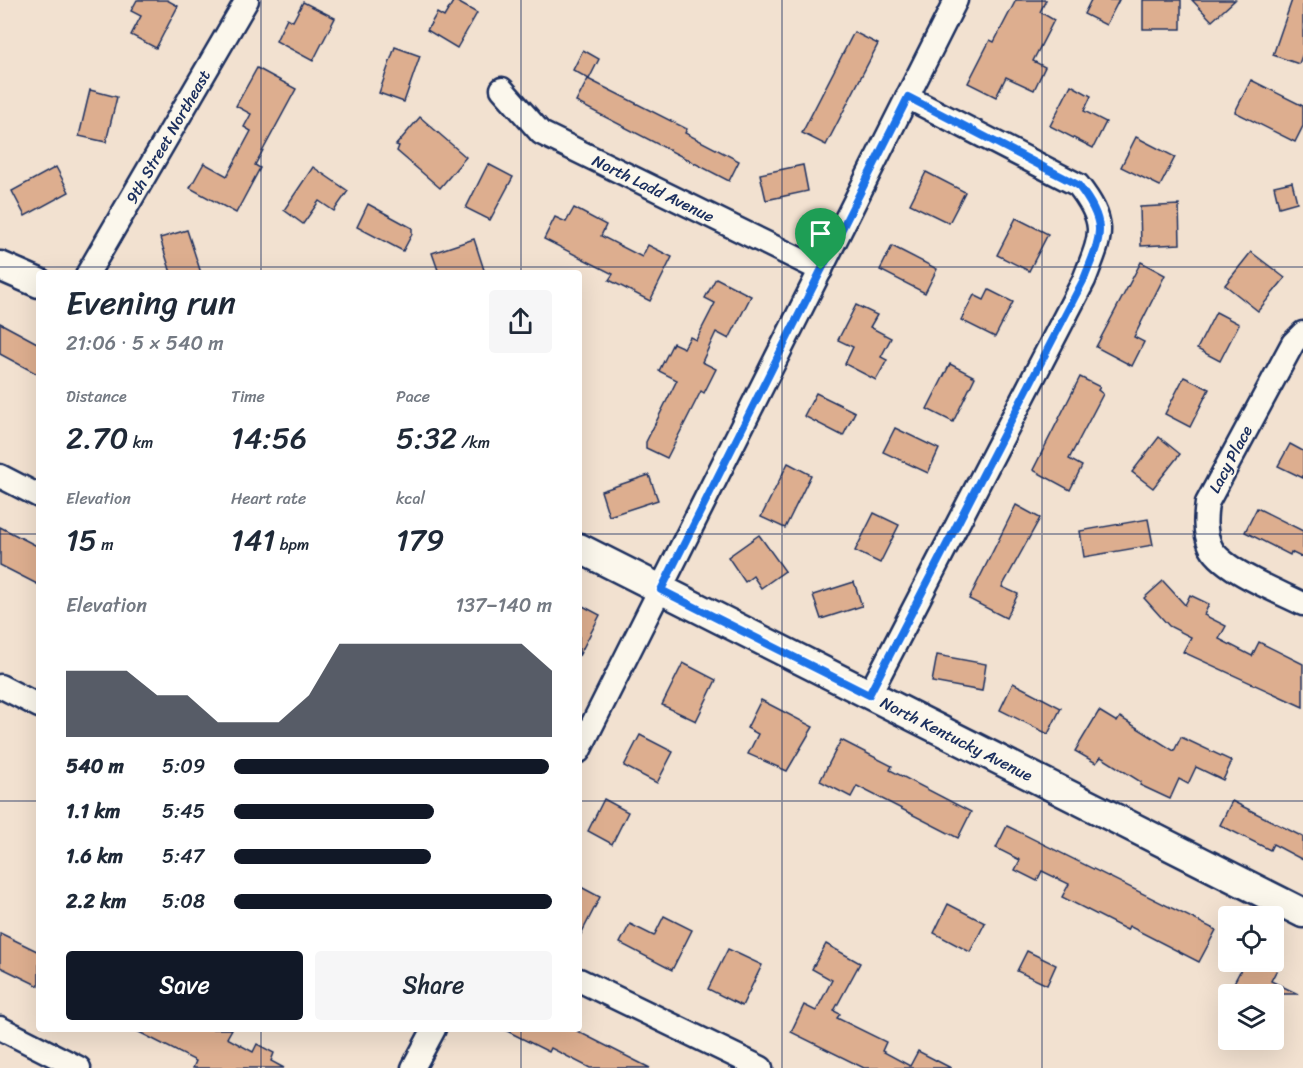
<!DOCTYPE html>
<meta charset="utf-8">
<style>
:root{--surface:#fff;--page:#f6f6f7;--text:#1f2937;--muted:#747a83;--accent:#111827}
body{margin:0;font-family:Sriracha,sans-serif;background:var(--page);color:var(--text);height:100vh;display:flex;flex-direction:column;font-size:22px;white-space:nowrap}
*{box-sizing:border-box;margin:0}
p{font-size:20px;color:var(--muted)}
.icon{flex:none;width:33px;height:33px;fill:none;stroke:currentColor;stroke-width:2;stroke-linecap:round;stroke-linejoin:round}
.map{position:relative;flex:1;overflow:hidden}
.side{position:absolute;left:36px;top:270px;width:546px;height:762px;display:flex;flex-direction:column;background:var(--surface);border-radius:6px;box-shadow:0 6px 24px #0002}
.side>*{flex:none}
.controls{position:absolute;left:1218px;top:906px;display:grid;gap:12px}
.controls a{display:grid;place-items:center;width:66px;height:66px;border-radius:6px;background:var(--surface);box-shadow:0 6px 24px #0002;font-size:30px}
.pin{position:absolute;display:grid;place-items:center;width:51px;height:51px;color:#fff;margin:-62px -26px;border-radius:50% 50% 50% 0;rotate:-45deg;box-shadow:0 0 6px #0007}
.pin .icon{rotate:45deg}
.round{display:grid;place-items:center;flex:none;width:63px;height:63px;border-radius:6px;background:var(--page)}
.head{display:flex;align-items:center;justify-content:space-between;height:102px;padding:0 30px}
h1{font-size:33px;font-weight:600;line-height:45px}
.stats{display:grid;grid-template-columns:repeat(3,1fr);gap:9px;height:102px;padding:6px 30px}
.stats div{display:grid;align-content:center}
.stats b{font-size:30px;font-weight:600}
.stats small{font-size:16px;font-weight:400}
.stats p{font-size:16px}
.chart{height:168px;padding:12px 30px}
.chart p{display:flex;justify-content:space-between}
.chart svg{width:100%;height:108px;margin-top:6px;fill:var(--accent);opacity:.7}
.primary-button{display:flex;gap:12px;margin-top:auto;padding:12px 30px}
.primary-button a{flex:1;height:69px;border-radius:6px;background:var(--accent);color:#fff;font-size:24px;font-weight:600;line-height:69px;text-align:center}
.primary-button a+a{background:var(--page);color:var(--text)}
ul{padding:0 30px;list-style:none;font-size:20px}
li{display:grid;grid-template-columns:96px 72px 1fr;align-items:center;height:45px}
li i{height:15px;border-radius:8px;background:var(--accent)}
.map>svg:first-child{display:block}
.building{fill:#ddae8f;stroke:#1b2f5e;stroke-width:1.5}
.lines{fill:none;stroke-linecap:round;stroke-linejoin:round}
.minor-casing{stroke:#1b2f5e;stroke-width:27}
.major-casing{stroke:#1b2f5e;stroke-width:33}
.minor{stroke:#fbf7ec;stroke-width:22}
.major{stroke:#fbf7ec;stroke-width:28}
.route-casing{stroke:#fff;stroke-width:12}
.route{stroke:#1a73e8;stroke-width:8}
.grid{fill:none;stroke:#1b2f5e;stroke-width:1.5;stroke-opacity:0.55}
.labels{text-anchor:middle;stroke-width:4.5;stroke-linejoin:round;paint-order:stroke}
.street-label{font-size:16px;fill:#1b2f5e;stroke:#fbf7ec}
</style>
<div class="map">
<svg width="1303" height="1068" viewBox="0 0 1303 1068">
<rect width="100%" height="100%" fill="#f2e1d0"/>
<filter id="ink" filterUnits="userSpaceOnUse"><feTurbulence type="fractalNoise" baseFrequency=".0167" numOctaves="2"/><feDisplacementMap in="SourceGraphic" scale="12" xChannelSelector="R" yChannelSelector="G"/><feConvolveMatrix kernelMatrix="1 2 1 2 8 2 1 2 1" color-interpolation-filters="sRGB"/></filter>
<g filter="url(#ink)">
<g class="building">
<polygon points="137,0 167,0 178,6 156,48 131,35 141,16 131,11"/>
<polygon points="454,0 477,13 457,48 427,30 437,13 444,17"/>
<polygon points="1016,0 1046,0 1040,12 1054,20 1033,61 1045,67 1034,90 1006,77 996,97 968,83 990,40 994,42"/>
<polygon points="1091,0 1119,0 1106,25 1084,14"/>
<rect x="1143" y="0" width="38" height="29"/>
<polygon points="1192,0 1235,0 1212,21"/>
<polygon points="1292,0 1303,0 1303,53 1299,64 1273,55"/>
<polygon points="303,2 335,18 313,61 276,41 287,18 293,21"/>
<polygon points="854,32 878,44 826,145 802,133"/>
<polygon points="395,47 420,56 404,102 379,93"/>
<polygon points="583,50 599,59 589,79 573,70"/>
<polygon points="257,68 296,89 255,165 260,168 236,213 190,188 204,163 227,176 251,131 244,127 251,114 236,106"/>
<polygon points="588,79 687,129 685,133 739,161 729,181 576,102"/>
<polygon points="1251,80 1303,106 1303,126 1295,142 1235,112"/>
<polygon points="1071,85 1091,96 1084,111 1106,122 1093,148 1050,126"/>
<polygon points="90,90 117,97 106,142 79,136"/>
<polygon points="420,117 466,157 440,188 397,151 399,146 396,145"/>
<polygon points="1136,137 1175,157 1160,186 1121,167"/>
<polygon points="488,164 513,177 490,220 466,208"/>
<polygon points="803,165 808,191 766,200 760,174"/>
<polygon points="56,167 69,192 25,216 12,191"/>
<polygon points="313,167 348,191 334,211 319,201 303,224 284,210"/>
<polygon points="926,172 965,192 949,223 910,204"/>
<polygon points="1292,182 1297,202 1279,207 1274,186"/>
<polygon points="368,204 412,228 412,234 403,251 357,227"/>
<polygon points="1179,205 1180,244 1141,246 1140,207"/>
<polygon points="574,208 606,225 601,236 642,257 648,245 672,257 650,301 609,280 613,274 544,239 555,217 566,222"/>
<polygon points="1016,218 1048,234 1029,271 997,255"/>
<polygon points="187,230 201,273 171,273 160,238"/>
<polygon points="474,239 485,273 439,273 432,253"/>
<polygon points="892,246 937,269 925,293 880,270"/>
<polygon points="1251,252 1285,278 1258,311 1225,285"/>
<polygon points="1141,262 1165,275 1134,337 1144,342 1132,366 1096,347"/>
<polygon points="716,278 751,296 729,339 716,332 702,362 716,369 704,393 701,391 667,458 646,448 646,442 677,380 659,371 673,343 684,348 690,337 696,340 715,303 705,298"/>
<polygon points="989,290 1013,302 995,337 961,320 974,295 984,300"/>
<polygon points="856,305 877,315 870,327 891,338 881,357 887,360 876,380 845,364 853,347 838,340"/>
<polygon points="1216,312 1239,324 1220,361 1197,349"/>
<polygon points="0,323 39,344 39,375 0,354"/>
<polygon points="950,364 975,377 953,422 927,409"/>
<polygon points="1080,377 1100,387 1098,390 1103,394 1069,459 1082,466 1070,490 1033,470"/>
<polygon points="1184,377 1209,389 1190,427 1165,414"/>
<polygon points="816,393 855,412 843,436 804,416"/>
<polygon points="895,428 939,449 928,473 883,452"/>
<polygon points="1159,437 1180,454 1153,488 1132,472"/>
<polygon points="1290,444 1303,451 1303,478 1278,466"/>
<polygon points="788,463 811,475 785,528 761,517"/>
<polygon points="649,475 658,500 609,516 601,491"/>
<polygon points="1016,505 1040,518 1002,587 1018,594 1006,618 969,599"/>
<polygon points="1257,508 1303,531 1303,558 1291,552 1290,555 1245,532"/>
<polygon points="874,513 899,525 880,563 855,551"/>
<polygon points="1148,519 1153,545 1084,557 1080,531"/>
<polygon points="0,527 39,547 39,585 0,565"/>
<polygon points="759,535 785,571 761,588 753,576 745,582 728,557"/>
<polygon points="1163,581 1185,605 1190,595 1209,604 1204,615 1226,626 1219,639 1252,656 1259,642 1303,664 1303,707 1183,652 1191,637 1169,626 1144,598"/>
<polygon points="854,582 862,606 821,619 813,595"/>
<polygon points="579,604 600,615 579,656"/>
<polygon points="937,655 986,664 982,691 932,682"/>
<polygon points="683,663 716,680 696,721 662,705"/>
<polygon points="1013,683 1061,708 1048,734 1000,710"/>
<polygon points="761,700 813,727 787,771 748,754 758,734 747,728"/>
<polygon points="1099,711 1117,722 1120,717 1174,751 1181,737 1232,761 1223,780 1196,767 1188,784 1179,779 1170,799 1140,785 1141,782 1101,757 1096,763 1075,751"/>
<polygon points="640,735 673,752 657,783 624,766"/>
<polygon points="841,740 892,766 890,770 971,812 958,838 857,786 851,797 820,781"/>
<polygon points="604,799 628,812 612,844 588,831"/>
<polygon points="1232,801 1303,837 1303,860 1273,844 1270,850 1220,825"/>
<polygon points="1007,826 1216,930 1199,962 1129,926 1127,930 1062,897 1069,884 1042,871 1037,881 1015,870 1020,860 996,848"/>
<polygon points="579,886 600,897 579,938"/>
<polygon points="948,904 985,923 970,952 934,933"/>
<polygon points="664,916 692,930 672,970 620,943 630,924 654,936"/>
<polygon points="0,933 39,952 39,986 0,967"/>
<polygon points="826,944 860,963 834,1011 840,1014 837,1018 886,1042 882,1051 910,1066 918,1051 951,1068 864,1068 791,1032 804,1005 816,1011 832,980 812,969"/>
<polygon points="728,949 762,965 742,1006 708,989"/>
<polygon points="1027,951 1056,965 1047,985 1017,971"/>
<polygon points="1245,962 1281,962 1271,981 1298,994 1228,994"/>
<polygon points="133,1029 232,1029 227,1038 253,1052 257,1044 274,1053 271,1061 284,1068 193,1068 196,1061"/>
<polygon points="503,1029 573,1029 650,1068 590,1068 551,1048 549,1052"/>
</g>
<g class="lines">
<g class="minor-casing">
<g id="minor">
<path id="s1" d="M 502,89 L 541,133 L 821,270"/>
<path id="s2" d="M 88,273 L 247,0"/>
<path d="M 1303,333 L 1293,343 L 1207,503 C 1205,518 1204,531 1210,545 C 1219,569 1280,592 1303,604"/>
<polyline points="0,476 39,496"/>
<polyline points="0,686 39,706"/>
<path d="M 869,695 L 1084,280 C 1101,236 1109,225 1078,185 L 907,97"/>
<polyline points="579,751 956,0"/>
<polyline points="579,980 761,1068"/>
<polyline points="0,1028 79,1068"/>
<polyline points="413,1068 434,1029"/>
</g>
</g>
<g class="major-casing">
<g id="major">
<polyline points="0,266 39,283"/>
<path id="s3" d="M 579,548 L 1303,913"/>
</g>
</g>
<use href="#minor" class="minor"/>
<use href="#major" class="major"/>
</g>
</g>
<g class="lines" filter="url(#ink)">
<g class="route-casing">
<path id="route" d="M 908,97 L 1078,185 C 1109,225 1101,236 1084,279 L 869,695 L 661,590 Z"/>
</g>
<use href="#route" class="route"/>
</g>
<path class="grid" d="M 261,0 L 261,273M 521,0 L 521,273M 782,0 L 782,1068M 1042,0 L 1042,1068M 0,267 L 1303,267M 0,534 L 39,534M 579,534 L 1303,534M 0,801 L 39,801M 579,801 L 1303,801M 261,1029 L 261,1068M 521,1029 L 521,1068"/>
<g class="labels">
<g class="street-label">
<text dy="6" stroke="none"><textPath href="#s2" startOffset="158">9th Street Northeast</textPath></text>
<text dy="6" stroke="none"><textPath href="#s1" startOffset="184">North Ladd Avenue</textPath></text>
<text transform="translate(1230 459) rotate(-62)" y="6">Lacy Place</text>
<text dy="6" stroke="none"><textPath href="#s3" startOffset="423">North Kentucky Avenue</textPath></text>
</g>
</g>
</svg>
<div class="controls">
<a><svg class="icon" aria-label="locate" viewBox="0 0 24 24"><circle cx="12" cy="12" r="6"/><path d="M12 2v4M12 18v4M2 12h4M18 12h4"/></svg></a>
<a><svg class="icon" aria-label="layers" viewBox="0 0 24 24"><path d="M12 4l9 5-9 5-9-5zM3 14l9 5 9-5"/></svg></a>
</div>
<div class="pin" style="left:821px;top:270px;background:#1e9e55"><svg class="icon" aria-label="arrive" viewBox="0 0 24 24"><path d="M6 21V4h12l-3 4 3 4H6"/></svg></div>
<section class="side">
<div class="head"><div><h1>Evening run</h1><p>21:06 · 5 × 540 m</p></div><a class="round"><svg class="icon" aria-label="share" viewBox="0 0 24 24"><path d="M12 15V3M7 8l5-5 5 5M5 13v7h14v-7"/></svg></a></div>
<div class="stats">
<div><p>Distance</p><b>2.70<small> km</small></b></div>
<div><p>Time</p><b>14:56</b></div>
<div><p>Pace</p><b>5:32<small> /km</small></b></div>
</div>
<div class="stats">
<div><p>Elevation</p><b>15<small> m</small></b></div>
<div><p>Heart rate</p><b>141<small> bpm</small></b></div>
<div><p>kcal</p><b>179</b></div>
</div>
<div class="chart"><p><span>Elevation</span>137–140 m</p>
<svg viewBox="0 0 160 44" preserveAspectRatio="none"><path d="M0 44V17L10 17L20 17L30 27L40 27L50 38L60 38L70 38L80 27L90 6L100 6L110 6L120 6L130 6L140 6L150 6L160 17V44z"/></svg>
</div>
<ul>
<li><b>540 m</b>5:09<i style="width:99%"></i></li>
<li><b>1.1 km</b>5:45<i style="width:63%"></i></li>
<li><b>1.6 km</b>5:47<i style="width:62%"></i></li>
<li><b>2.2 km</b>5:08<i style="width:100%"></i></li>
</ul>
<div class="primary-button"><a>Save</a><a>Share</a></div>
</section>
</div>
